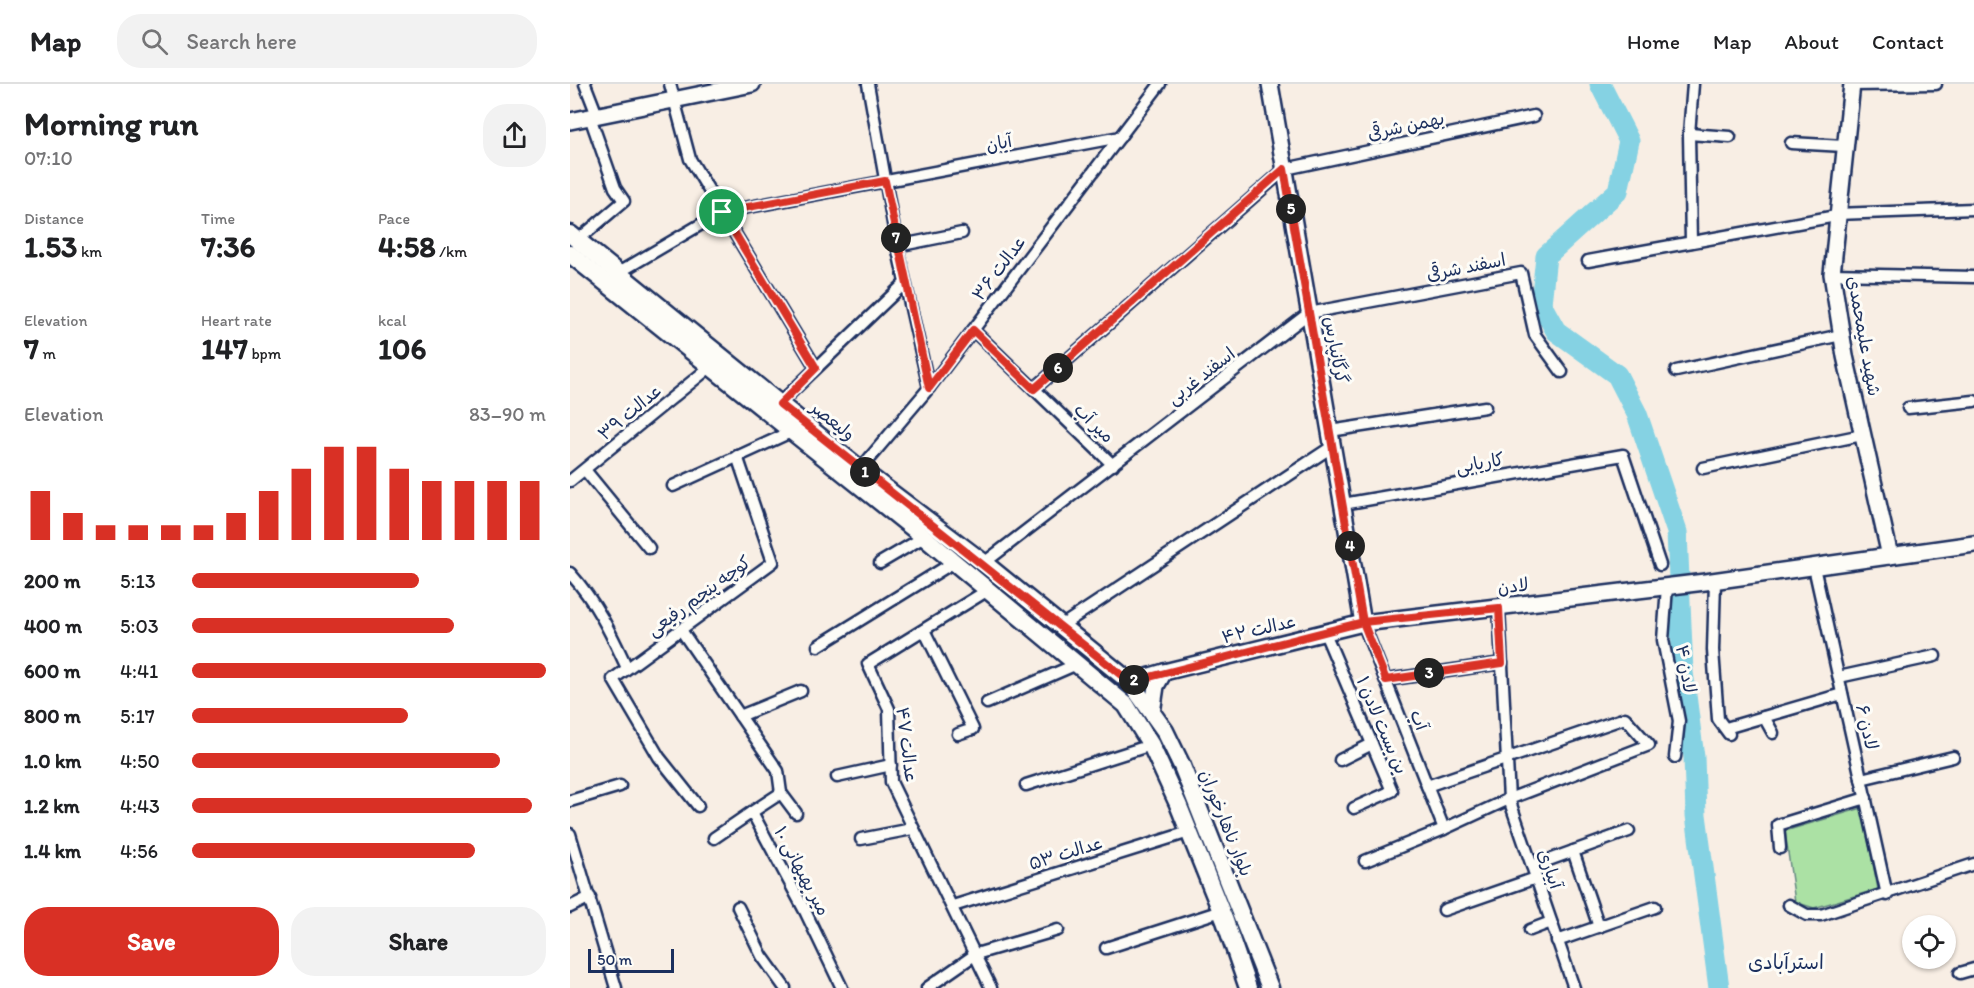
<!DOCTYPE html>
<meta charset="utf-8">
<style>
:root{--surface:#fff;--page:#f2f2f2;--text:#202124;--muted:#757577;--line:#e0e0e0;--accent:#d93025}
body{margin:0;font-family:Itim,"Playpen Sans Arabic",sans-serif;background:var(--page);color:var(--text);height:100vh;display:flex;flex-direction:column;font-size:22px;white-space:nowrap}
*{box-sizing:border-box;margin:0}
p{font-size:20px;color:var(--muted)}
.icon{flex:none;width:33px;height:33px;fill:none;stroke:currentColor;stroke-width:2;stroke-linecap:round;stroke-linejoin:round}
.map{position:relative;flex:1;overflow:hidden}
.details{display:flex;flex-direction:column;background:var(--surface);width:570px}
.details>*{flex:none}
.fabs{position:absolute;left:1332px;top:831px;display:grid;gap:12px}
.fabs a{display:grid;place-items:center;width:54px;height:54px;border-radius:50%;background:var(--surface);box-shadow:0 2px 4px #0004;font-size:30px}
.scale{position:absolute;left:18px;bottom:15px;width:86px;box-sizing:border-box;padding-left:6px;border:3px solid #1b2f5e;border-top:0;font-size:16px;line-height:21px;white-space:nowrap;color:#1b2f5e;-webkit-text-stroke:4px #fdfcf7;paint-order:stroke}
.pin{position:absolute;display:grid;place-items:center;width:51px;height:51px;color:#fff;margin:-26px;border:3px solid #fff;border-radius:50%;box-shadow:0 2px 6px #0007}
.km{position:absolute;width:30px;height:30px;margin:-15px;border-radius:50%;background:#222;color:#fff;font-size:16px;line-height:30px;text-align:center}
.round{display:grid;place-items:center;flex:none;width:63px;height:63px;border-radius:24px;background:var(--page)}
.overview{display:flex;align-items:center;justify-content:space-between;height:102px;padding:0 24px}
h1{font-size:33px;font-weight:700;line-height:45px}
.figures{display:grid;grid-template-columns:repeat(3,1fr);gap:9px;height:102px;padding:6px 24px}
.figures div{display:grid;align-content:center}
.figures b{font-size:30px;font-weight:700}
.figures small{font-size:16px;font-weight:400}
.figures p{font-size:16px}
.chart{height:168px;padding:12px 24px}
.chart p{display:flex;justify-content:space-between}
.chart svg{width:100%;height:108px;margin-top:6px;stroke:var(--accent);stroke-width:6}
.cta{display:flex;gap:12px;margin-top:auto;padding:12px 24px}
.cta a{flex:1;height:69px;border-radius:24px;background:var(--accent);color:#fff;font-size:24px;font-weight:700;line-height:69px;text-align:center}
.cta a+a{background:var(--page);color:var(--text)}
ul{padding:0 24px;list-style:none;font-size:20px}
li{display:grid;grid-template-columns:96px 72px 1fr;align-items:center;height:45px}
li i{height:15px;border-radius:8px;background:var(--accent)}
header{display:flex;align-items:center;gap:36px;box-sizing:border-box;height:84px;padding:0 30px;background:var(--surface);border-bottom:2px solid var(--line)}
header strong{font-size:28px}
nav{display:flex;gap:33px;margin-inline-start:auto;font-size:21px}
.search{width:420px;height:54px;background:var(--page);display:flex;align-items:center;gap:15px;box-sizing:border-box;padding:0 21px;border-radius:24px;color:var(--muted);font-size:22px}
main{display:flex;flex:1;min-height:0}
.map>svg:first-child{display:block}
.green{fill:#abe1a4;stroke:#638881;stroke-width:1.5}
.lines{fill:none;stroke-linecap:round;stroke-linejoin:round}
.river{stroke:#85d2e3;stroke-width:21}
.street-casing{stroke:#1b2f5e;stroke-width:15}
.secondary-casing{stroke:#1b2f5e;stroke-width:20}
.primary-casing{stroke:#1b2f5e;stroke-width:21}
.street{stroke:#fdfcf7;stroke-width:10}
.secondary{stroke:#fdfcf7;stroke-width:15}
.primary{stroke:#fdfcf7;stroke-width:16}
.route-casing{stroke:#fff;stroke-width:12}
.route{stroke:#d93025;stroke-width:8}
.labels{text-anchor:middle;stroke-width:6;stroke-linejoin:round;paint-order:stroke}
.street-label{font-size:18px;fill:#1b2f5e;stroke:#fdfcf7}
.neighbourhood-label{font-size:20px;fill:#1b2f5e;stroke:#fdfcf7}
</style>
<header>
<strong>Map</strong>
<div class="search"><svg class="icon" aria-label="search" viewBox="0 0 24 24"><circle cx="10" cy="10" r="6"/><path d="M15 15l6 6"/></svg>Search here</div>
<nav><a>Home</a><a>Map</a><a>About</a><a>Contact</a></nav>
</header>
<main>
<section class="details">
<div class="overview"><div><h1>Morning run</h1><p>07:10</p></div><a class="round"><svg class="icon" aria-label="share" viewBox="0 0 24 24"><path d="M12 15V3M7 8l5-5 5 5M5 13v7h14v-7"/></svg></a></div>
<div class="figures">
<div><p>Distance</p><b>1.53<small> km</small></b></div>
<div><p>Time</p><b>7:36</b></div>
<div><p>Pace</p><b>4:58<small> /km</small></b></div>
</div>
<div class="figures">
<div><p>Elevation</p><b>7<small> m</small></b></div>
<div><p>Heart rate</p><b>147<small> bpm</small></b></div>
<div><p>kcal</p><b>106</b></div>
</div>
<div class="chart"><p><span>Elevation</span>83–90 m</p>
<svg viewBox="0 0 160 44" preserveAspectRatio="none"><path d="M5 44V24M15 44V33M25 44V38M35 44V38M45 44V38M55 44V38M65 44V33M75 44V24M85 44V15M95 44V6M105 44V6M115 44V15M125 44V20M135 44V20M145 44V20M155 44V20"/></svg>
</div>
<ul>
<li><b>200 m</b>5:13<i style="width:64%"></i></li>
<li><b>400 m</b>5:03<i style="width:74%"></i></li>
<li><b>600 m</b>4:41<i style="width:100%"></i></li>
<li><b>800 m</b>5:17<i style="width:61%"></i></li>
<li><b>1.0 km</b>4:50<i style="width:87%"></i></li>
<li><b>1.2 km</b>4:43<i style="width:96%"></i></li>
<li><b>1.4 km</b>4:56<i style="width:80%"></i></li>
</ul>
<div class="cta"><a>Save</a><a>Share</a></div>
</section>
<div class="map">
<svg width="1404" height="904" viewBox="0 0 1404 904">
<rect width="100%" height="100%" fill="#f8eee4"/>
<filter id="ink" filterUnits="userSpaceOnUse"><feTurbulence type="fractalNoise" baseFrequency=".0167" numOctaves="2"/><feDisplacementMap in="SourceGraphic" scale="12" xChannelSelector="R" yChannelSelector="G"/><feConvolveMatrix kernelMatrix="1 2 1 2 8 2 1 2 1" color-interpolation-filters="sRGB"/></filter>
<g filter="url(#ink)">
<polygon class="green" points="1292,724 1308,805 1244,824 1225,818 1215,747"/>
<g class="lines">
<polyline class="river" points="1030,0 1059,57 1048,107 976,172 971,220 986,247 1047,291 1067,330 1107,448 1113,588 1124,673 1126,731 1149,904"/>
<g class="street-casing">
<g id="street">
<polyline points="15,0 27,31"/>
<polyline points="100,0 120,75 246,284"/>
<polyline points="298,0 327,162 359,304"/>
<polyline points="1281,1 1366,0"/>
<polyline points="1119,50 1160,53"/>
<polyline points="1221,59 1274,62"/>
<polyline points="1266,130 1404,125"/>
<polyline points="8,156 54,117 45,104 20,33"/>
<polyline points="1121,158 1119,50 1123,0"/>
<polyline points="327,162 392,149"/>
<polyline points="1018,177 1266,132"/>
<polyline points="48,189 152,128 550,53"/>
<polyline points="1262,190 1404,193"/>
<polyline points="403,246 543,381"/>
<polyline points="1106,287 1271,251"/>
<polyline points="464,305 715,85 964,32"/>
<polyline points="210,319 335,199"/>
<polyline points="1338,324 1404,317"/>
<polyline points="760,347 915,323"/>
<polyline points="1133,384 1292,351"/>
<polyline points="15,386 79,464"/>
<polyline points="286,390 359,304 590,0"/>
<polyline points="0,397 140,283"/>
<polyline points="103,402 221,348"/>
<polyline points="773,420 1053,371 1090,481"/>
<polyline points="310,479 354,453"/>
<polyline points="414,479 739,229 951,189 965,251 992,288"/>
<polyline points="1244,483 1317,811"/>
<path d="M 0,489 C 26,518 41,549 57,584"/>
<polyline points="1145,497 1143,566 1148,635 1159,650"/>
<polyline points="1097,503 1093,556 1109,637 1105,673"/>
<polyline points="418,506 298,580 319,625 321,698 421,904"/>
<polyline points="929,524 939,715 1004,904"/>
<polyline points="793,539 874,745"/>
<polyline points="491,542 763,362"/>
<polyline points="111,546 208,687 211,709"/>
<polyline points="354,546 403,645 388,650"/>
<polyline points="755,549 822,707 784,724"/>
<polyline points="248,562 384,478"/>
<polyline points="1269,593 1365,572"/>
<polyline points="816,596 932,579"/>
<polyline points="417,619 507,580"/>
<polyline points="170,632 231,607"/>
<polyline points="1194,633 1203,649"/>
<polyline points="1156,644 1272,610"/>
<polyline points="770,676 802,660"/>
<polyline points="267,693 321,681"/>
<polyline points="1291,695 1383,673"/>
<polyline points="456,701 581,661"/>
<polyline points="211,709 226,729"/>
<polyline points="0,717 50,702"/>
<polyline points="128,722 89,673 43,595 203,478 167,372"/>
<polyline points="182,728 211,709"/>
<polyline points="0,750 46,904"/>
<polyline points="144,754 182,728 236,829 272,904"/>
<polyline points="291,755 342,745"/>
<polyline points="1210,764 1208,741 1296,714"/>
<polyline points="1003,767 1029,843"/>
<polyline points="795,777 874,745 939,715 1079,661 1055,634 857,702"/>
<polyline points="962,782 1059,747"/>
<polyline points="1219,821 1237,831 1251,831 1404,780"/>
<polyline points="383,822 619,748"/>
<polyline points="0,823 20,813"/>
<polyline points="168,823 192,872 215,904"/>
<polyline points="874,826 966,794"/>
<polyline points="960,846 981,838"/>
<polyline points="987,857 1085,823"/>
<polyline points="536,864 651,827"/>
<polyline points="1390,889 1404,885"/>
<polyline points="357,904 406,870 488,846"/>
</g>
</g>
<g class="secondary-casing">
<g id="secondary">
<polyline points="700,0 793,539"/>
<polyline points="1282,0 1262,190 1275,272 1320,472"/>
<polyline points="0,37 182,0"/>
<polyline points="594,588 793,539 1135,498 1404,460"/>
<polyline points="560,598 594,588 586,602 582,629"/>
</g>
</g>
<g class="primary-casing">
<g id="primary">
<polyline points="0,150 290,385 414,479 560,598 595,647 612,682 700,904"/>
<polyline points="0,170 354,453 556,621 581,661 608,720 655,837 678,904"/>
</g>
</g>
<use href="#street" class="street"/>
<use href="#secondary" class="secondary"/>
<use href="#primary" class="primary"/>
</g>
</g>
<g class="lines" filter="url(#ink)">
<g class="route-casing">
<polyline id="route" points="152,128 246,284 210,320 560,598 793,538 816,596 932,579 929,524 793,538 714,85 464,305 403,246 359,304 315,97 152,128"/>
</g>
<use href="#route" class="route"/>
</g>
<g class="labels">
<g class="street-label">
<text transform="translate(836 42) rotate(-12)" y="6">بهمن شرقی</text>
<text transform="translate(429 59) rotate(-11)" y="6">آبان</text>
<text transform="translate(896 183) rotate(-11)" y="6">اسفند شرقی</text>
<text transform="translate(429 184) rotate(-53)" y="6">عدالت ۳۶</text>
<text transform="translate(1294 252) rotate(80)" y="6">شهید علیمحمدی</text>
<text transform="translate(766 266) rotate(80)" y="6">گرگانپارس</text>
<text transform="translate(631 292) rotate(-38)" y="6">اسفند غربی</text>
<text transform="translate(60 328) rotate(-40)" y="6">عدالت ۳۹</text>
<text transform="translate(263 337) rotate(39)" y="6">ولیعصر</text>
<text transform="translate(524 339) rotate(44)" y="6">میر آب</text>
<text transform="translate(910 379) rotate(-10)" y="6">کاریابی</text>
<text transform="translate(943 502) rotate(-7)" y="6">لادن</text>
<text transform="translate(129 512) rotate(-36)" y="6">کوچه پنجم رفیعی</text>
<text transform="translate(689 545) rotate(-13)" y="6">عدالت ۴۲</text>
<text transform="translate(1116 585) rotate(80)" y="6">۴ لادن</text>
<text transform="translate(849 636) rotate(69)" y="6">آب</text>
<text transform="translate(812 641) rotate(67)" y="6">۱ بن بست لادن</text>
<text transform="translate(1297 643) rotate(77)" y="6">۶ لادن</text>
<text transform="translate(337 661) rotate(83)" y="6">عدالت ۴۷</text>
<text transform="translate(656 739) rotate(68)" y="6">بلوار ناهارخوران</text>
<text transform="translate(496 769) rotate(-17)" y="6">عدالت ۵۳</text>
<text transform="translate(980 785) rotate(71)" y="6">آبیاری</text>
<text transform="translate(232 787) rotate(62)" y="6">۱۰ میر بهبهانی</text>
</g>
<g class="neighbourhood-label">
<text x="1216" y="885">استرآبادی</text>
</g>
</g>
</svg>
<div class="fabs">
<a><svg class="icon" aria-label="locate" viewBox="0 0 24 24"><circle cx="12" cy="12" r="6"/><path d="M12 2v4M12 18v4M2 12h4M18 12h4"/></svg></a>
</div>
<div class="scale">50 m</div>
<div class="pin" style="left:152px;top:128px;background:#1e9e55"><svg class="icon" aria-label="arrive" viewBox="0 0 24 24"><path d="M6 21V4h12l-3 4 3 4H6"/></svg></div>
<b class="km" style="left:295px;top:388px">1</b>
<b class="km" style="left:564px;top:596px">2</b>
<b class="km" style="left:859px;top:589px">3</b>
<b class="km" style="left:780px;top:462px">4</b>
<b class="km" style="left:721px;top:125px">5</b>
<b class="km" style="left:488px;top:284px">6</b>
<b class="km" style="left:326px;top:154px">7</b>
</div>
</main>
